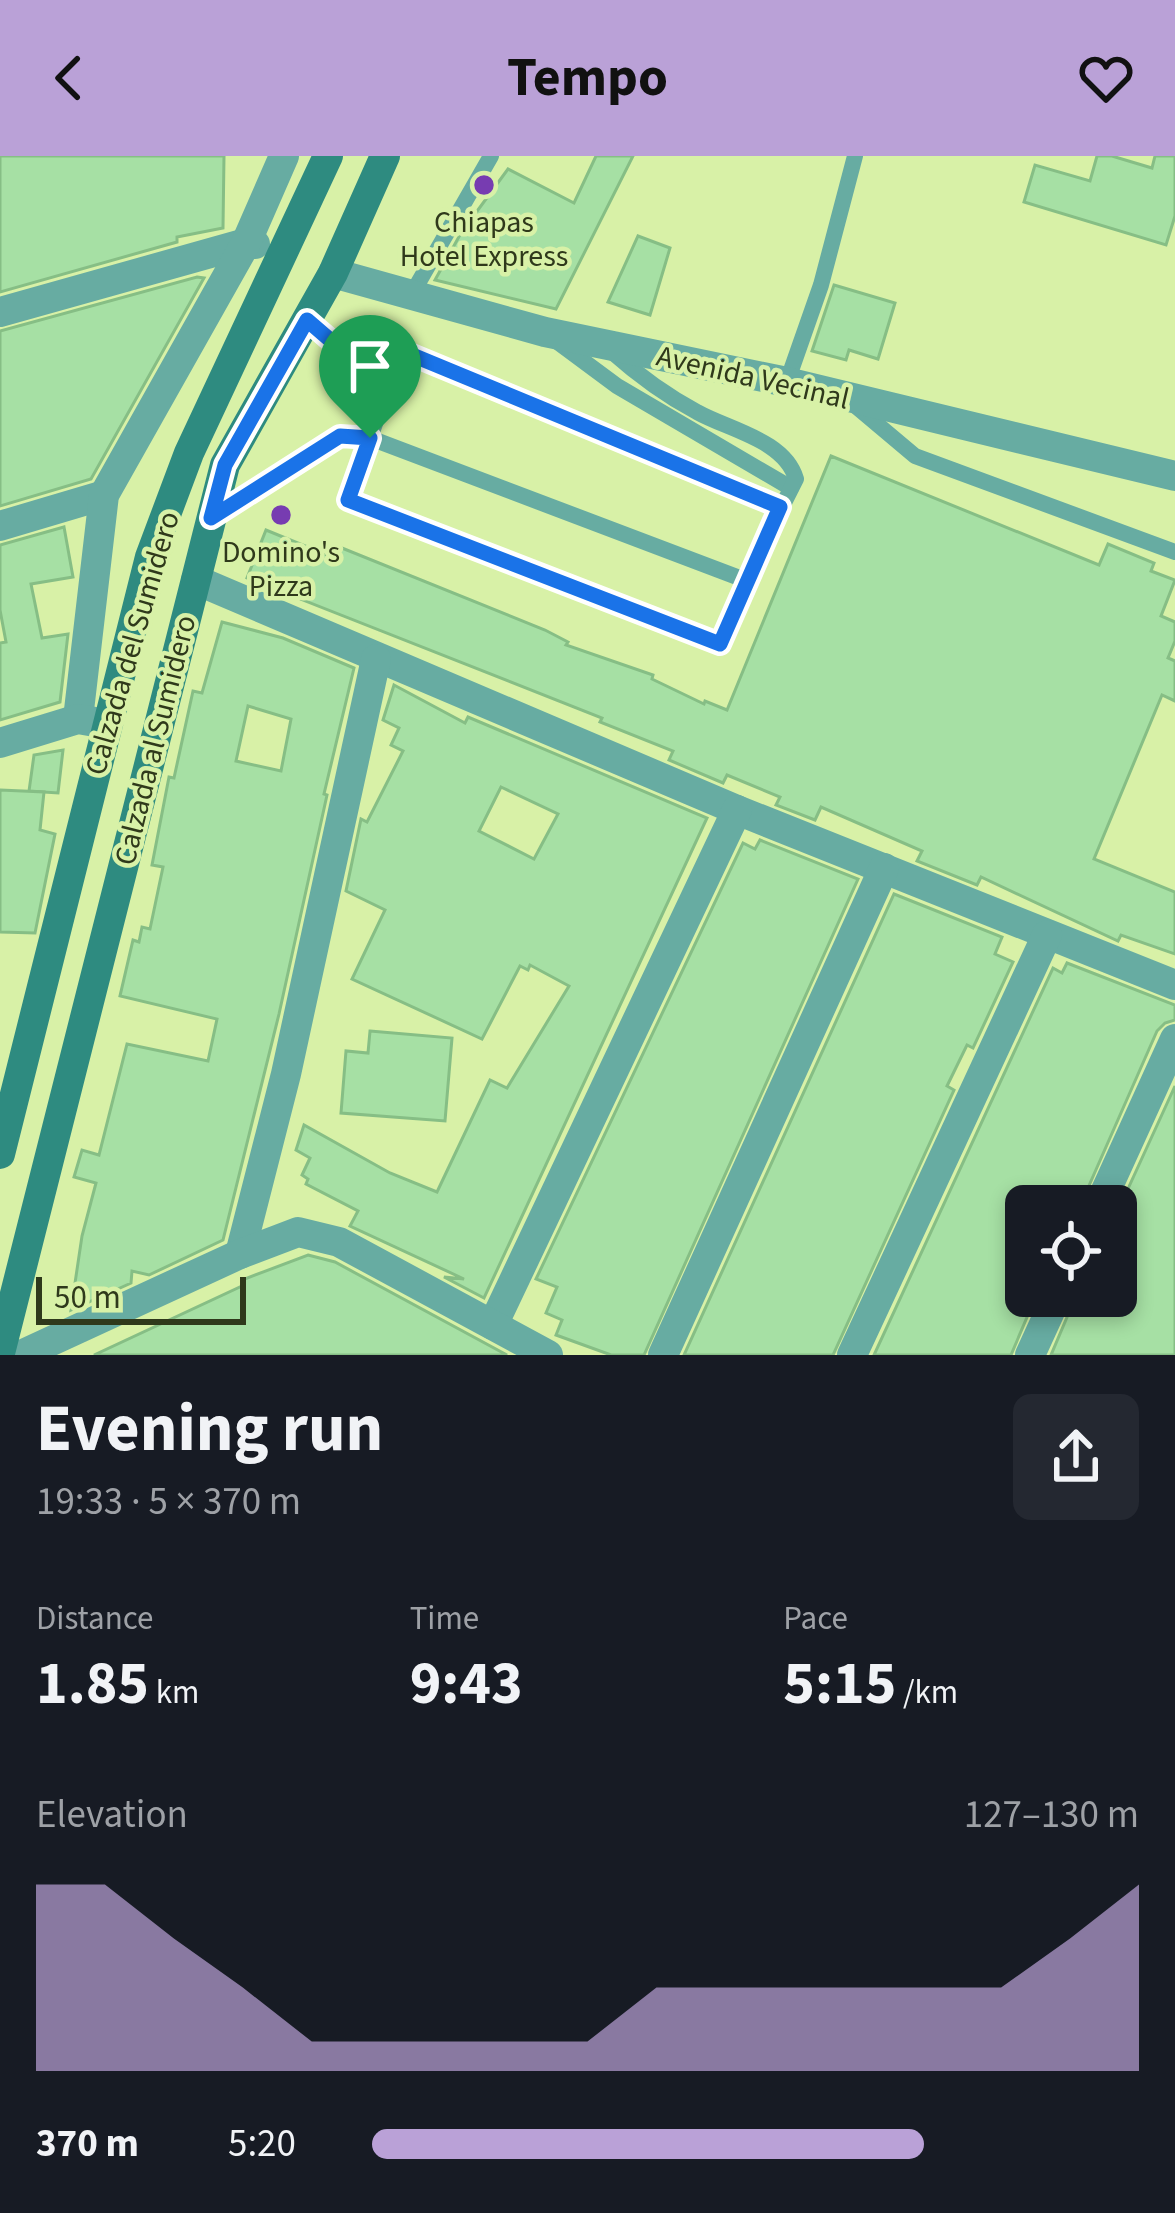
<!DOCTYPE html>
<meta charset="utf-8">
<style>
:root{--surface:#171b24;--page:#242831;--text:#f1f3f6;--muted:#9ea1a6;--accent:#baa1d7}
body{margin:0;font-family:"Source Sans 3",sans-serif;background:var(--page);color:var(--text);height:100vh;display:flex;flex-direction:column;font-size:45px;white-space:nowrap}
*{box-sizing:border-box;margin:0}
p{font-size:39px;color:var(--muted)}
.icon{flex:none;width:66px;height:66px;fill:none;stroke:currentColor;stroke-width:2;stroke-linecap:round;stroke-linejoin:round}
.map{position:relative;height:1199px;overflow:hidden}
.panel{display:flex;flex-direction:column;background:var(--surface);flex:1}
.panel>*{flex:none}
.controls{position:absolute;left:1005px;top:1029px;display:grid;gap:24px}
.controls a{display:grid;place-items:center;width:132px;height:132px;border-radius:18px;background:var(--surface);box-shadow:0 6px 18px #0003;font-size:60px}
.scale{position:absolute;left:36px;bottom:30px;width:210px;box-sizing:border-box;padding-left:12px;border:6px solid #2f391b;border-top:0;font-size:33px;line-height:42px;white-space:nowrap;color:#2f391b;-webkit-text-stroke:9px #d8f1a7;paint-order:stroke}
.pin{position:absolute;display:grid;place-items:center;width:102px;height:102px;color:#fff;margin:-123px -51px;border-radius:50% 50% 50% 0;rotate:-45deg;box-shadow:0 0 12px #0007}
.pin .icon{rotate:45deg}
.round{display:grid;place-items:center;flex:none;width:126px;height:126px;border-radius:18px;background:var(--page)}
.headline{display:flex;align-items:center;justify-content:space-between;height:204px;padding:0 36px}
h1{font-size:66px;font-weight:700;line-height:90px}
.figures{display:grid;grid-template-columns:repeat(3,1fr);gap:18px;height:204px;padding:12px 36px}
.figures div{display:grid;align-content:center}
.figures b{font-size:60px;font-weight:700}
.figures small{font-size:33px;font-weight:400}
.figures p{font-size:33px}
.chart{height:336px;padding:24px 36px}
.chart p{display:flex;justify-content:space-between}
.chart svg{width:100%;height:216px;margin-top:12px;fill:var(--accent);opacity:.7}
ul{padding:0 36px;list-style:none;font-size:39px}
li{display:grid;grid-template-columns:192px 144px 1fr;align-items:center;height:90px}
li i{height:30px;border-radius:15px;background:var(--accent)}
header{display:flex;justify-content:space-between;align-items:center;height:156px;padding:0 36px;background:var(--accent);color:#111;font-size:54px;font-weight:700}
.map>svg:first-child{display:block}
.building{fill:#a6e0a4;stroke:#86be85;stroke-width:3;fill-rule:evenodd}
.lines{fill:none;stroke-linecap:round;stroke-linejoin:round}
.service{stroke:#67aca2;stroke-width:16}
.minor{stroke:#67aca2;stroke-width:30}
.tertiary{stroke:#67aca2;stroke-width:30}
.secondary{stroke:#2e8b80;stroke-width:30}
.route-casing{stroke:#fff;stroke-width:24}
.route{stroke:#1a73e8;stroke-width:15}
.poi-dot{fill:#773cb1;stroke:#d8f1a7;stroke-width:4.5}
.labels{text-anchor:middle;stroke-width:9;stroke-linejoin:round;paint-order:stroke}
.poi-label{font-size:30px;fill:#2f391b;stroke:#d8f1a7}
.street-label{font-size:30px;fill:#2f391b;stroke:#d8f1a7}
</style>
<header><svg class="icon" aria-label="back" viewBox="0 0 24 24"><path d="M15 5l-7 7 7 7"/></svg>Tempo<svg class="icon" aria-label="heart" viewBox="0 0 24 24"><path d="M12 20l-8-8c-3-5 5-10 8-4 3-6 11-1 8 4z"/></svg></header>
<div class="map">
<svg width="1175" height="1199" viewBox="0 0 1175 1199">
<rect width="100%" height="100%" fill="#d8f1a7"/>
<g class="building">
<polygon points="0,0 224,0 223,72 177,81 177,86 0,136"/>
<polygon points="596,0 633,0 556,153 435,124 461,77 508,13 574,47"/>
<polygon points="1097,0 1112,0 1152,12 1155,0 1175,0 1175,60 1166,89 1024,46 1035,9 1090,25"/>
<polygon points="638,80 670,92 650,159 608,146"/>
<polygon points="197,121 204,122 91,323 0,350 0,175"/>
<polygon points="834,129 895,147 878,203 849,194 846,204 812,195"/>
<polygon points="831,300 1099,409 1108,388 1154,407 1151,415 1175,424 1161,460 1175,466 1175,485 1168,502 1175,505 1175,545 1162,539 1094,703 1175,736 1175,798 1121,779 1118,785 981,721 977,729 917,705 922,695 821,651 815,664 776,649 780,641 727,619 723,627 669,604 673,595 600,566 602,562 247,422 266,374 332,401 337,390 545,474 568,486 566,489 653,519 652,523 704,548 705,545 727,554"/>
<polygon points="64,371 73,421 31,428 42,482 68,478 60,546 0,564 0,487 6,486 0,454 0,389"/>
<path d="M 222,466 L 283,482 L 354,512 L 324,638 L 327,639 L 279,858 L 223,1084 L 149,1119 L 132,1115 L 131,1127 L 71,1154 L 82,1080 L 96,1027 L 74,1021 L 82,994 L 99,999 L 127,888 L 208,905 L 217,863 L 120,840 L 133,784 L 139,786 L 142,771 L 150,773 L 163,711 L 152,709 L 169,621 L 174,622 L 193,535 L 202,537 ZM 248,550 L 291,563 L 281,615 L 236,605 Z"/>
<path d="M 394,529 L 465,567 L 468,561 L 707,662 L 484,1142 L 444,1121 L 464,1123 L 350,1070 L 358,1055 L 306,1028 L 308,1023 L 302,1019 L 310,1002 L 296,994 L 304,969 L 390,1017 L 437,1036 L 490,924 L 507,932 L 569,830 L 530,809 L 528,814 L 520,810 L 482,883 L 352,823 L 385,754 L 346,735 L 361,663 L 367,666 L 403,595 L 391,589 L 399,572 L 383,564 ZM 501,631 L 558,658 L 534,703 L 479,675 Z"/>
<polygon points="63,594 58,637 29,635 34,599"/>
<polygon points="0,634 44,636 40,674 55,678 35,777 0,776"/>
<polygon points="760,684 858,723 644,1199 611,1199 556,1179 562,1164 546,1157 557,1131 536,1123 743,687 755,693"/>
<polygon points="894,738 1002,781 995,798 1013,806 973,892 967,889 947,930 954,934 833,1199 684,1199"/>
<polygon points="1067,807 1175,849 1175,864 1165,867 1157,875 1080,1050 1026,1050 1026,1140 1036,1140 1011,1199 874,1199 1053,812 1062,817"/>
<polygon points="370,875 452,882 445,965 341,957 346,895 368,897"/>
<polygon points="1175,930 1175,1199 1051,1199 1076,1140 1116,1140 1116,1059"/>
<polygon points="308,1099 335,1106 507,1199 94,1199 244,1129 242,1124"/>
</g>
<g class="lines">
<g class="service">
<polyline points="413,136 491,0"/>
<polyline points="307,164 387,233"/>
<polyline points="555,184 617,230 791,332"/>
<path d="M 611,195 C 638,219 665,239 697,256 C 729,274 785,284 796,323 L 745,424 L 720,488 L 348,344 L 401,194 L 780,351"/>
<polyline points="787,226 821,129 855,0"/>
<polyline points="852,247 915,300 1175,396"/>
<polyline points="212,362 340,280 370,282 745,424"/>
</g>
<g class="minor">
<polyline points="0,156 246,87 255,88"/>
<polyline points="0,370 104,339"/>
<polyline points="196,424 737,654 1175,829"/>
<polyline points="78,563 104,339 246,87 284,0"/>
<polyline points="0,587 78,563 95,566"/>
<polyline points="1099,1050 1175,883"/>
<polyline points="240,1098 286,918 376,503"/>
<polyline points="493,1169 737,654"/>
<polyline points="21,1199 240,1098 298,1076 339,1086 548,1199"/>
<polyline points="663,1199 884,712"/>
<polyline points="852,1199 1047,779"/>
<polyline points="1030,1199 1057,1140"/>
</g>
<polyline class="tertiary" points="333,117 545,176 787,226 1175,320"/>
<g class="secondary">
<polyline points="0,998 150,401 189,297 328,0"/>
<polyline points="0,1197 225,309 333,117 385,0"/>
</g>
</g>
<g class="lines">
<g class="route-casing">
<polygon id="route" points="307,164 387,233 400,194 780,351 720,488 348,344 370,282 340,280 211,362 225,309"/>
</g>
<use href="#route" class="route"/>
</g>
<g class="poi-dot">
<circle cx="484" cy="29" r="12"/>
<circle cx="281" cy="359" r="12"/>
</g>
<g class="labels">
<g class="poi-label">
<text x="484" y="76">Chiapas<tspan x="484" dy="34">Hotel Express</tspan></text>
<text x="281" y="406">Domino's<tspan x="281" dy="34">Pizza</tspan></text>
</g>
<g class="street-label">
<text transform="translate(753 221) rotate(13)" y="10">Avenida Vecinal</text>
<text transform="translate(132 487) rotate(-74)" y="10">Calzada del Sumidero</text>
<text transform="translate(155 584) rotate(-76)" y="10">Calzada al Sumidero</text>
</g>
</g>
</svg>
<div class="controls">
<a><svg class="icon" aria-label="locate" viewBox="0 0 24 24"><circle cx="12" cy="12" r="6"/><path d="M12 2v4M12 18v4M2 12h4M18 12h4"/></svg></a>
</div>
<div class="scale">50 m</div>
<div class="pin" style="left:370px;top:282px;background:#1e9e55"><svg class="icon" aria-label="arrive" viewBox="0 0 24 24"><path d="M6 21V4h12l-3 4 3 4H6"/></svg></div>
</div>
<section class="panel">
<div class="headline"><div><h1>Evening run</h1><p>19:33 · 5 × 370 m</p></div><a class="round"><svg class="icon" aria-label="share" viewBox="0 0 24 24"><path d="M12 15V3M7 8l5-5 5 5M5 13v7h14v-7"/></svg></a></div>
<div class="figures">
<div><p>Distance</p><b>1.85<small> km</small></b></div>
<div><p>Time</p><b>9:43</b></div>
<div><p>Pace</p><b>5:15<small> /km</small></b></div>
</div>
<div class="chart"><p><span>Elevation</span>127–130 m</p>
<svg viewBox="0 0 160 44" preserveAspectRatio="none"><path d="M0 44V6L10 6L20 17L30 27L40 38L50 38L60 38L70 38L80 38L90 27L100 27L110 27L120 27L130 27L140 27L150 17L160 6V44z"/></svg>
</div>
<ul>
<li><b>370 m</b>5:20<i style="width:72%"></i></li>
</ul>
</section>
